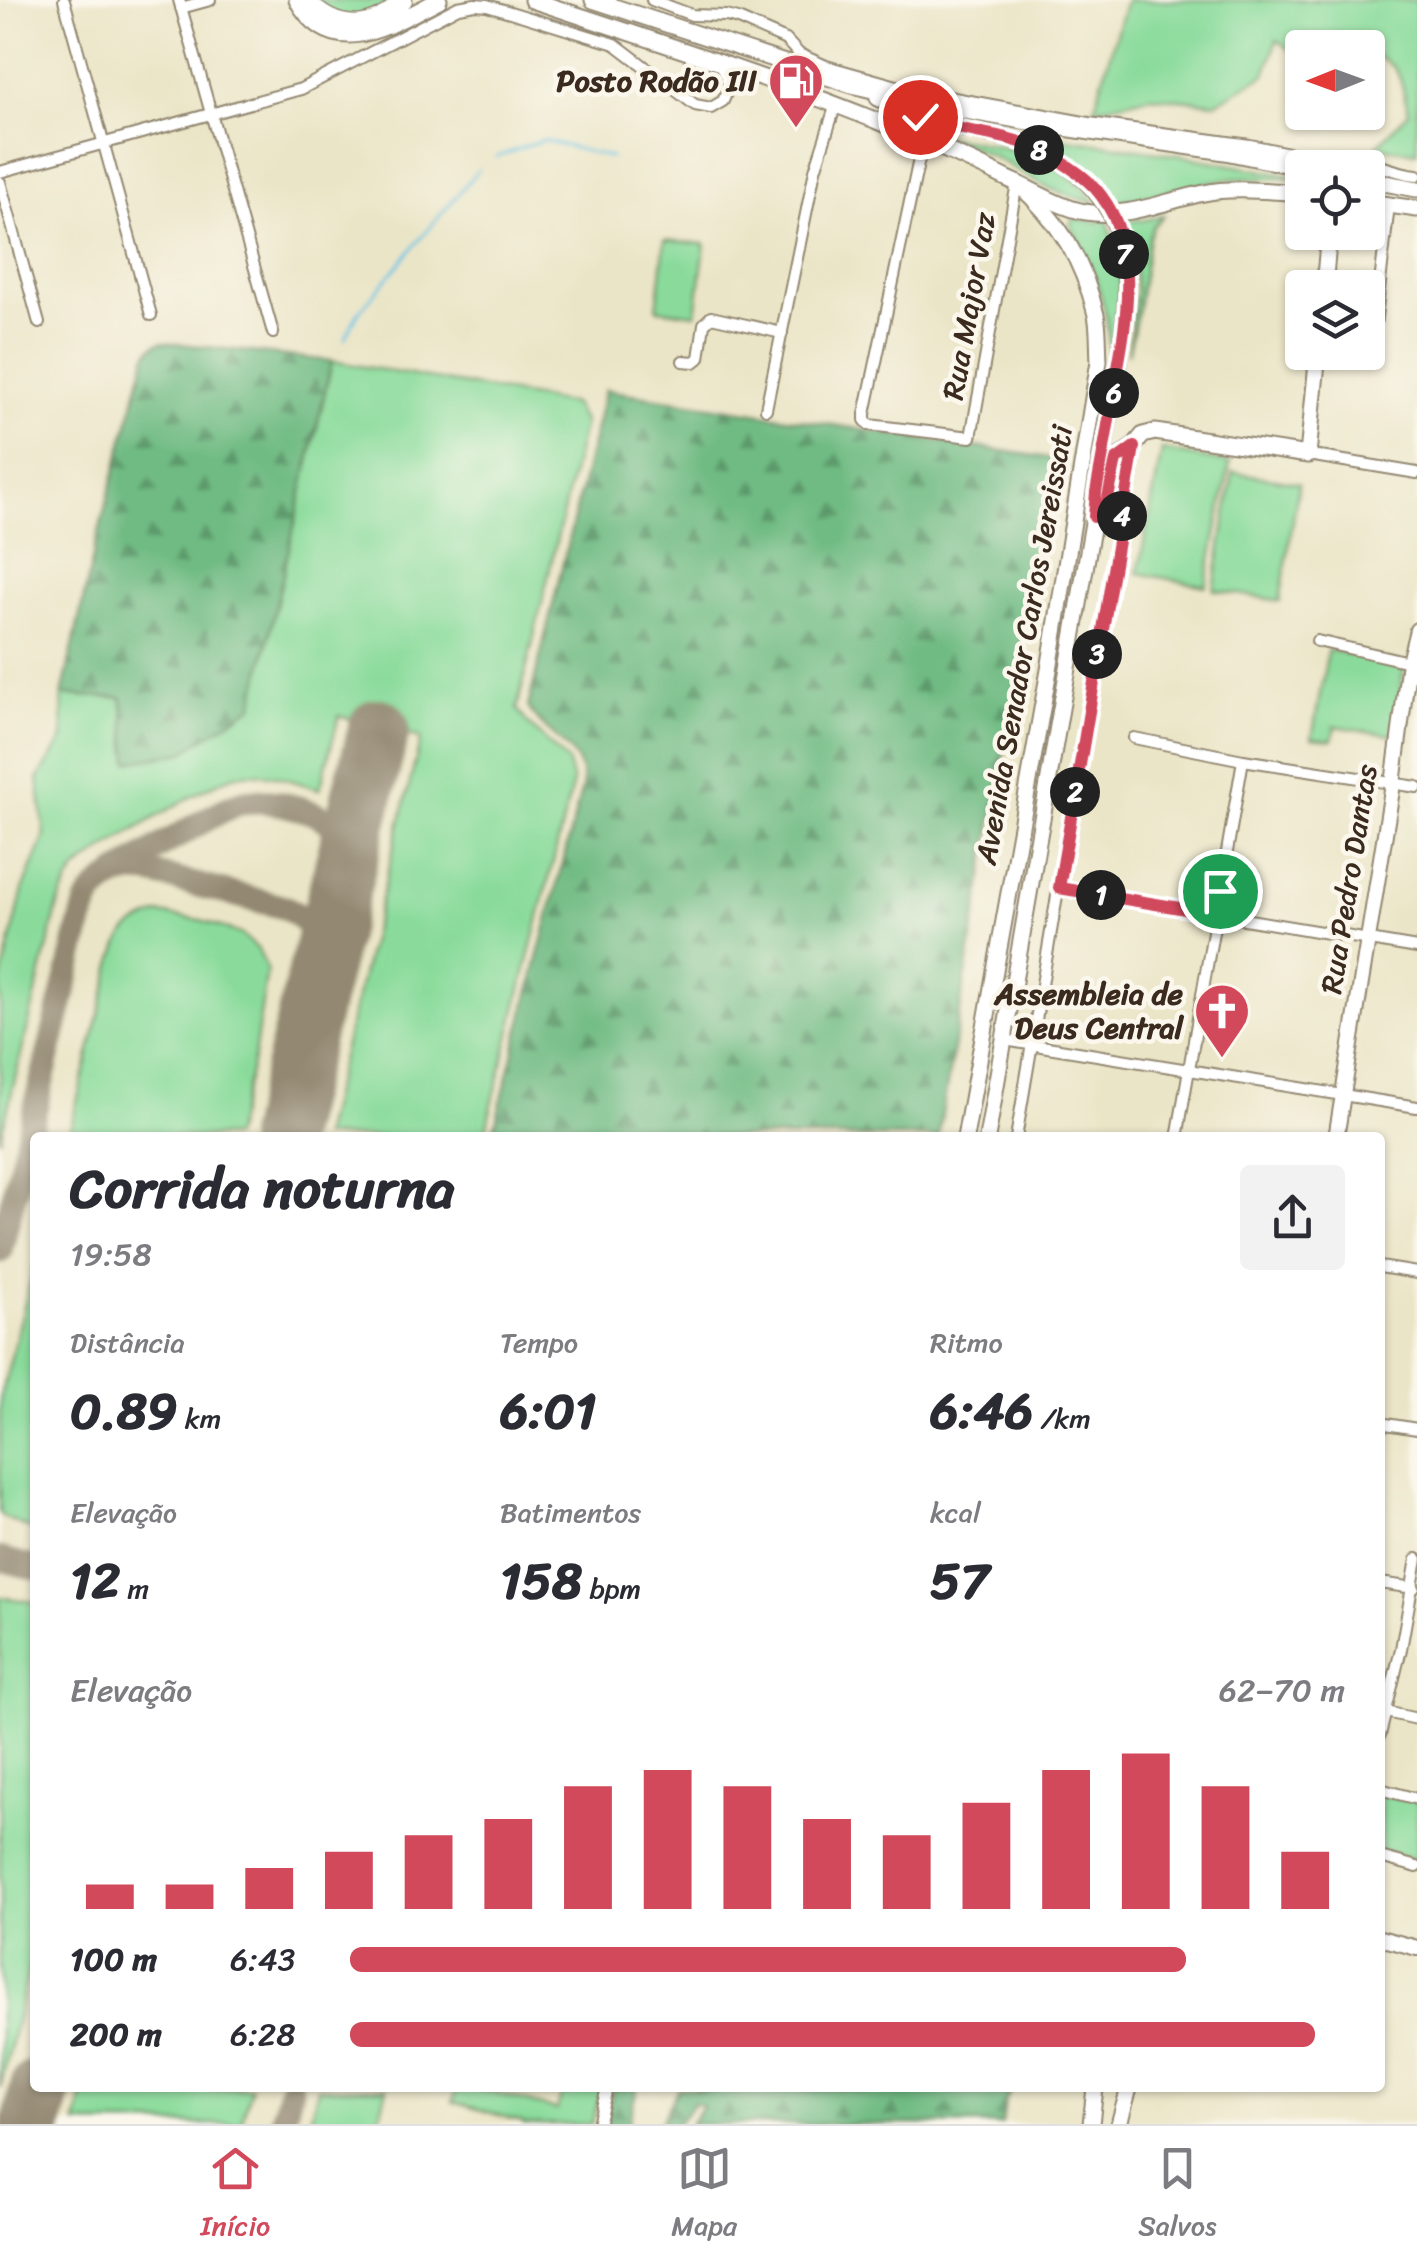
<!DOCTYPE html>
<html lang="pt">
<meta charset="utf-8">
<style>
:root{--surface:#fff;--page:#f2f2f3;--text:#2b2b33;--muted:#7c7c81;--line:#e1e1e2;--accent:#d1495b}
body{margin:0;font-family:Sriracha,sans-serif;background:var(--page);color:var(--text);height:100vh;display:flex;flex-direction:column;font-size:38px;white-space:nowrap}
*{box-sizing:border-box;margin:0}
p{font-size:32px;color:var(--muted)}
.icon{flex:none;width:55px;height:55px;fill:none;stroke:currentColor;stroke-width:2;stroke-linecap:round;stroke-linejoin:round}
.map{position:relative;flex:1;overflow:hidden}
.side{position:absolute;left:30px;top:1132px;width:1355px;height:960px;display:flex;flex-direction:column;background:var(--surface);border-radius:10px;box-shadow:0 2px 8px #0004}
.side>*{flex:none}
.needle{width:65px;rotate:269deg}
.buttons{position:absolute;left:1285px;top:30px;display:grid;gap:20px}
.buttons a{display:grid;place-items:center;width:100px;height:100px;border-radius:10px;background:var(--surface);box-shadow:0 2px 8px #0004;font-size:50px}
.pin{position:absolute;display:grid;place-items:center;width:85px;height:85px;color:#fff;margin:-42px;border:5px solid #fff;border-radius:50%;box-shadow:0 2px 10px #0007}
.km{position:absolute;width:50px;height:50px;margin:-25px;border-radius:50%;background:#222;color:#fff;font-size:28px;line-height:50px;text-align:center}
.round{display:grid;place-items:center;flex:none;width:105px;height:105px;border-radius:10px;background:var(--page)}
.head{display:flex;align-items:center;justify-content:space-between;height:170px;padding:0 40px}
h1{font-size:55px;font-weight:700;line-height:75px}
.stats{display:grid;grid-template-columns:repeat(3,1fr);gap:15px;height:170px;padding:10px 40px}
.stats div{display:grid;align-content:center}
.stats b{font-size:50px;font-weight:700}
.stats small{font-size:28px;font-weight:400}
.stats p{font-size:28px}
.chart{height:280px;padding:20px 40px}
.chart p{display:flex;justify-content:space-between}
.chart svg{width:100%;height:180px;margin-top:10px;stroke:var(--accent);stroke-width:6}
ul{padding:0 40px;list-style:none;font-size:32px}
li{display:grid;grid-template-columns:160px 120px 1fr;align-items:center;height:75px}
li i{height:25px;border-radius:12px;background:var(--accent)}
.tabs{display:flex;justify-content:space-around;align-items:center;height:140px;border-top:2px solid var(--line);background:var(--surface);font-size:28px;color:var(--muted)}
.tabs a{display:grid;justify-items:center;gap:5px}
.tabs .active{color:var(--accent)}
.map>svg:first-child{display:block}
.green{fill:#8adb9b;stroke:#62825c;stroke-width:2.5}
.forest{fill:url(#forest-firs);stroke:#557250;stroke-width:2.5}
.lines{fill:none;stroke-linecap:round;stroke-linejoin:round}
.stream{stroke:#67c3e5;stroke-width:2.5}
.taxiway{stroke:#938872;stroke-width:25}
.runway{stroke:#938872;stroke-width:62}
.street-casing{stroke:#938872;stroke-width:14}
.secondary-casing{stroke:#938872;stroke-width:18}
.primary-casing{stroke:#938872;stroke-width:19}
.highway-casing{stroke:#938872;stroke-width:21}
.street{stroke:#fff;stroke-width:10}
.secondary{stroke:#fff;stroke-width:14}
.primary{stroke:#fff;stroke-width:15}
.highway{stroke:#fff;stroke-width:18}
.primary-bridge-casing{stroke:#938872;stroke-width:19;stroke-linecap:butt}
.primary-bridge{stroke:#fff;stroke-width:15}
.route-casing{stroke:#fff;stroke-width:20}
.route{stroke:#d1495b;stroke-width:12}
.labels{text-anchor:middle;stroke-width:9;stroke-linejoin:round;paint-order:stroke}
.poi-label{font-size:30px;font-weight:bold;fill:#3b2a1e;stroke:#fbf7ec;text-anchor:end}
.street-label{font-size:30px;fill:#3b2a1e;stroke:#fbf7ec}
</style>
<div class="map">
<svg width="1417" height="2124" viewBox="0 0 1417 2124">
<defs>
<pattern id="forest-firs" width="22" height="20" patternUnits="userSpaceOnUse" patternTransform="scale(2.5)"><rect width="22" height="20" fill="#6fbb83"/><path d="M5 1l3.5 6h-7zM16 11l3.5 6h-7z" fill="#5c986b"/></pattern>
</defs>
<rect width="100%" height="100%" fill="#fbf7ec"/>
<filter id="ink" filterUnits="userSpaceOnUse"><feTurbulence type="fractalNoise" baseFrequency=".01" numOctaves="2"/><feDisplacementMap in="SourceGraphic" scale="20" xChannelSelector="R" yChannelSelector="G"/><feConvolveMatrix kernelMatrix="1 2 1 2 8 2 1 2 1" color-interpolation-filters="sRGB"/></filter>
<filter id="wash" filterUnits="userSpaceOnUse"><feTurbulence type="fractalNoise" baseFrequency=".0048" numOctaves="4" result="noise"/><feDisplacementMap in="SourceGraphic" scale="40" xChannelSelector="R" yChannelSelector="G"/><feGaussianBlur stdDeviation="2.25" result="paint"/><feColorMatrix in="noise" values="0 0 0 0 0 0 0 0 0 0 0 0 0 0 0 0 0 1.4 0 .05"/><feComposite in="paint" operator="in"/></filter>
<g filter="url(#wash)">
<rect width="100%" height="100%" fill="#ebe5c7"/>
<g class="green">
<polygon points="314,0 396,0 380,12 341,19"/>
<path d="M 1126,0 L 1417,0 L 1417,152 L 1376,147 L 1409,112 C 1397,76 1407,69 1368,53 L 1368,48 L 1302,48 L 1302,59 L 1277,40 L 1265,75 L 1215,103 L 1151,96 L 1094,109 Z"/>
<path d="M 941,117 L 1041,135 L 1179,155 L 1302,178 L 1226,179 L 1114,203 C 1073,140 1008,135 941,117 Z"/>
<path d="M 940,135 C 995,145 1064,152 1096,204 L 1051,189 L 990,155 Z"/>
<polygon points="1165,215 1153,226 1149,237 1137,314 1128,354 1136,290 1134,257 1123,220 1145,220"/>
<path d="M 1106,217 L 1118,253 L 1121,301 L 1113,352 L 1109,350 C 1109,303 1091,265 1070,224 L 1074,218 L 1099,222 Z"/>
<polygon points="665,240 705,244 696,314 657,309"/>
<path d="M 332,361 L 573,404 L 584,423 L 517,709 L 528,724 L 567,761 L 573,782 L 484,1137 L 322,1137 L 421,738 L 339,716 L 320,789 C 294,782 265,769 237,775 C 214,780 93,853 76,871 C 68,880 63,893 58,905 L 0,1140 L 0,987 L 23,890 L 45,836 L 38,779 L 63,739 L 62,695 L 122,698 L 129,761 L 252,706 Z"/>
<polygon points="1162,450 1230,463 1206,586 1138,573"/>
<polygon points="1233,472 1299,483 1280,601 1214,590"/>
<polygon points="1328,650 1399,663 1404,669 1393,733 1390,735 1335,726 1332,740 1312,738"/>
<path d="M 160,914 L 201,920 L 241,934 L 258,949 L 267,970 L 254,1056 L 233,1137 L 68,1137 L 112,964 C 124,930 126,926 160,914 Z"/>
<polygon points="35,1264 35,1531 3,1517 0,1513 0,1400"/>
<polygon points="0,1597 35,1602 35,1945 0,2088"/>
<polygon points="1380,1793 1417,1802 1417,1860 1380,1850"/>
<polygon points="85,2088 251,2088 241,2124 76,2124"/>
<polygon points="318,2088 387,2088 378,2124 309,2124"/>
<polygon points="456,2088 475,2088 557,2110 563,2088 601,2088 592,2124 523,2124 523,2122 453,2102"/>
</g>
<g class="forest">
<path d="M 163,342 L 332,361 L 253,706 L 183,752 L 129,762 L 122,698 L 62,695 L 97,539 L 146,357 C 150,349 153,344 163,342 Z"/>
<path d="M 605,390 L 1055,459 L 938,1137 L 492,1137 L 583,784 C 582,746 545,737 528,707 Z"/>
<polygon points="613,2088 637,2088 628,2124 605,2124"/>
<polygon points="678,2088 1013,2088 1005,2101 1002,2124 690,2124 703,2105 694,2103 677,2124 660,2124"/>
</g>
<g class="lines">
<g class="stream">
<polyline points="497,157 543,140 611,158"/>
<polyline points="345,339 358,313 479,169"/>
</g>
<g class="taxiway">
<path d="M 119,875 L 132,872 L 150,873 L 287,908 C 313,923 321,945 318,974"/>
<path d="M 0,1251 L 81,923 C 84,912 86,903 93,894 C 106,878 224,805 244,802 C 265,798 318,809 332,825 C 343,837 343,861 342,877"/>
<polyline points="0,1559 35,1568"/>
<polyline points="282,2124 291,2088"/>
</g>
<g class="runway">
<polyline points="278,1138 379,729"/>
<polyline points="32,2124 41,2088"/>
</g>
</g>
</g>
<g filter="url(#ink)">
<g class="lines">
<g class="street-casing">
<g id="street">
<polyline points="64,0 151,315"/>
<polyline points="179,0 273,333"/>
<path d="M 652,0 L 692,15 L 726,16 L 738,19 L 786,40 L 799,54 L 826,66 L 911,90 L 1089,123 L 1250,145 L 1333,162 C 1362,153 1389,173 1417,175"/>
<polyline points="181,8 210,0"/>
<polyline points="923,140 865,414 865,420 869,425 971,437 1017,183"/>
<path d="M 0,172 L 301,89 L 458,7 L 475,4 L 487,5 L 615,44 L 695,105 L 711,108 L 723,101 C 730,86 729,77 718,64"/>
<polyline points="0,182 39,323"/>
<polyline points="1368,350 1373,344 1389,205"/>
<polyline points="683,361 694,362 699,358 704,324 711,317 782,333"/>
<polyline points="766,409 815,170 836,104"/>
<polyline points="1308,455 1417,473"/>
<polyline points="1317,641 1409,662"/>
<polyline points="1134,738 1243,760 1417,787"/>
<polyline points="1059,888 1417,948"/>
<polyline points="1004,1040 1417,1107"/>
<polyline points="1016,1138 1133,447"/>
<polyline points="1177,1138 1243,760"/>
<polyline points="1380,1267 1417,1273"/>
<polyline points="1380,1423 1417,1429"/>
<polyline points="1380,1583 1414,1588"/>
<polyline points="1386,1712 1417,1719"/>
<polyline points="1380,1735 1401,1649 1417,1559"/>
<polyline points="1380,1789 1417,1799"/>
<polyline points="1380,1857 1417,1867"/>
<polyline points="598,2124 607,2088"/>
</g>
</g>
<g class="secondary-casing">
<g id="secondary">
<polyline points="1336,1138 1393,784 1409,662 1417,630"/>
<polyline points="1380,1938 1417,1948"/>
</g>
</g>
<g class="primary-casing">
<g id="primary">
<path d="M 297,0 C 334,65 391,24 439,0"/>
<path d="M 532,0 C 655,41 778,80 897,129 C 935,145 972,161 1008,179 C 1033,190 1058,207 1085,212 C 1126,219 1165,201 1204,193 C 1230,187 1275,191 1302,193"/>
<polyline points="593,0 852,85 937,106 1051,126 1225,152 1304,168"/>
<polyline points="878,98 920,117 955,127"/>
<polyline points="1368,180 1417,189"/>
<polyline points="1368,202 1417,209"/>
<polyline points="1324,288 1329,232"/>
<polyline points="1095,517 1105,507 1116,459 1133,447 1143,435 1155,432 1308,455 1318,352"/>
<path d="M 965,1138 L 1049,670 L 1099,361 C 1098,346 1099,329 1096,315 C 1083,259 1059,221 1017,183"/>
<polyline points="987,1138 1094,517 1096,492 1118,370"/>
<polyline points="1091,2124 1095,2088"/>
<polyline points="1119,2124 1129,2088"/>
</g>
</g>
<g class="highway-casing">
<path id="highway" d="M 305,0 C 336,33 373,33 403,0"/>
</g>
<use href="#street" class="street"/>
<use href="#secondary" class="secondary"/>
<use href="#primary" class="primary"/>
<use href="#highway" class="highway"/>
<g class="primary-bridge-casing">
<path id="primary-bridge" d="M 955,127 C 982,133 1011,137 1036,148 C 1138,196 1133,274 1118,370"/>
</g>
<use href="#primary-bridge" class="primary-bridge"/>
</g>
</g>
<g class="lines" filter="url(#ink)">
<g class="route-casing">
<path id="route" d="M 920,117 C 932,120 945,125 957,128 C 984,134 1013,137 1038,149 C 1058,159 1080,172 1095,188 C 1145,244 1125,329 1113,394 C 1108,427 1102,460 1096,492 L 1094,517 L 1106,507 L 1116,460 L 1134,447 L 1059,888 L 1216,914 L 1220,891"/>
</g>
<use href="#route" class="route"/>
</g>
<defs>
<g id="fuel-pin" transform="scale(2.875)"><path d="M0 17L-7.5 6A9.5 9.5 0 1 1 7.5 6Z" fill="#d1495b" stroke="#fbf7ec"/><path d="M-5.5-6h7V0h2V4h1.3V-2.5L3-4.5l.8-.8L6-3V5H2.5V1h-1V6h-7ZM-4.2-4.7v3.2H.2V-4.7Z" fill="#fff"/></g>
<g id="church-pin" transform="scale(2.875)"><path d="M0 17L-7.5 6A9.5 9.5 0 1 1 7.5 6Z" fill="#d1495b" stroke="#fbf7ec"/><path d="M-1.2-6h2.4v3.5h3.3v2.4h-3.3V6h-2.4V-.1h-3.3v-2.4h3.3Z" fill="#fff"/></g>
</defs>
<g fill-rule="evenodd">
<use href="#fuel-pin" x="796" y="81"/>
<use href="#church-pin" x="1222" y="1011"/>
</g>
<g class="labels">
<g class="poi-label">
<text x="757" y="91">Posto Rodão III</text>
<text x="1183" y="1004">Assembleia de<tspan x="1183" dy="34">Deus Central</tspan></text>
</g>
<g class="street-label">
<text transform="translate(969 306) rotate(-80)" y="10">Rua Major Vaz</text>
<text transform="translate(1024 645) rotate(-80)" y="10">Avenida Senador Carlos Jereissati</text>
<text transform="translate(1349 879) rotate(-81)" y="10">Rua Pedro Dantas</text>
</g>
</g>
</svg>
<div class="buttons">
<a><svg class="needle" viewBox="-14 -14 28 28"><path d="M0-13l5 13h-10z" fill="#e53935"/><path d="M0 13l5-13h-10z" fill="#7c7c81"/></svg></a>
<a><svg class="icon" aria-label="locate" viewBox="0 0 24 24"><circle cx="12" cy="12" r="6"/><path d="M12 2v4M12 18v4M2 12h4M18 12h4"/></svg></a>
<a><svg class="icon" aria-label="layers" viewBox="0 0 24 24"><path d="M12 4l9 5-9 5-9-5zM3 14l9 5 9-5"/></svg></a>
</div>
<div class="pin" style="left:1220px;top:891px;background:#1e9e55"><svg class="icon" aria-label="arrive" viewBox="0 0 24 24"><path d="M6 21V4h12l-3 4 3 4H6"/></svg></div>
<div class="pin" style="left:920px;top:117px;background:#d93025"><svg class="icon" aria-label="check" viewBox="0 0 24 24"><path d="M5 12l5 5 9-10"/></svg></div>
<b class="km" style="left:1101px;top:895px">1</b>
<b class="km" style="left:1075px;top:792px">2</b>
<b class="km" style="left:1097px;top:654px">3</b>
<b class="km" style="left:1122px;top:516px">4</b>
<b class="km" style="left:1114px;top:393px">6</b>
<b class="km" style="left:1124px;top:254px">7</b>
<b class="km" style="left:1039px;top:150px">8</b>
<section class="side">
<div class="head"><div><h1>Corrida noturna</h1><p>19:58</p></div><a class="round"><svg class="icon" aria-label="share" viewBox="0 0 24 24"><path d="M12 15V3M7 8l5-5 5 5M5 13v7h14v-7"/></svg></a></div>
<div class="stats">
<div><p>Distância</p><b>0.89<small> km</small></b></div>
<div><p>Tempo</p><b>6:01</b></div>
<div><p>Ritmo</p><b>6:46<small> /km</small></b></div>
</div>
<div class="stats">
<div><p>Elevação</p><b>12<small> m</small></b></div>
<div><p>Batimentos</p><b>158<small> bpm</small></b></div>
<div><p>kcal</p><b>57</b></div>
</div>
<div class="chart"><p><span>Elevação</span>62–70 m</p>
<svg viewBox="0 0 160 44" preserveAspectRatio="none"><path d="M5 44V38M15 44V38M25 44V34M35 44V30M45 44V26M55 44V22M65 44V14M75 44V10M85 44V14M95 44V22M105 44V26M115 44V18M125 44V10M135 44V6M145 44V14M155 44V30"/></svg>
</div>
<ul>
<li><b>100 m</b>6:43<i style="width:84%"></i></li>
<li><b>200 m</b>6:28<i style="width:97%"></i></li>
</ul>
</section>
</div>
<nav class="tabs">
<a class="active"><svg class="icon" aria-label="home" viewBox="0 0 24 24"><path d="M3 11l9-7 9 7M6 9v11h12V9"/></svg>Início</a>
<a><svg class="icon" aria-label="map" viewBox="0 0 24 24"><path d="M3 6l6-2 6 2 6-2v14l-6 2-6-2-6 2zM9 4v14M15 6v14"/></svg>Mapa</a>
<a><svg class="icon" aria-label="saved" viewBox="0 0 24 24"><path d="M7 4h10v16l-5-4-5 4z"/></svg>Salvos</a>
</nav>
